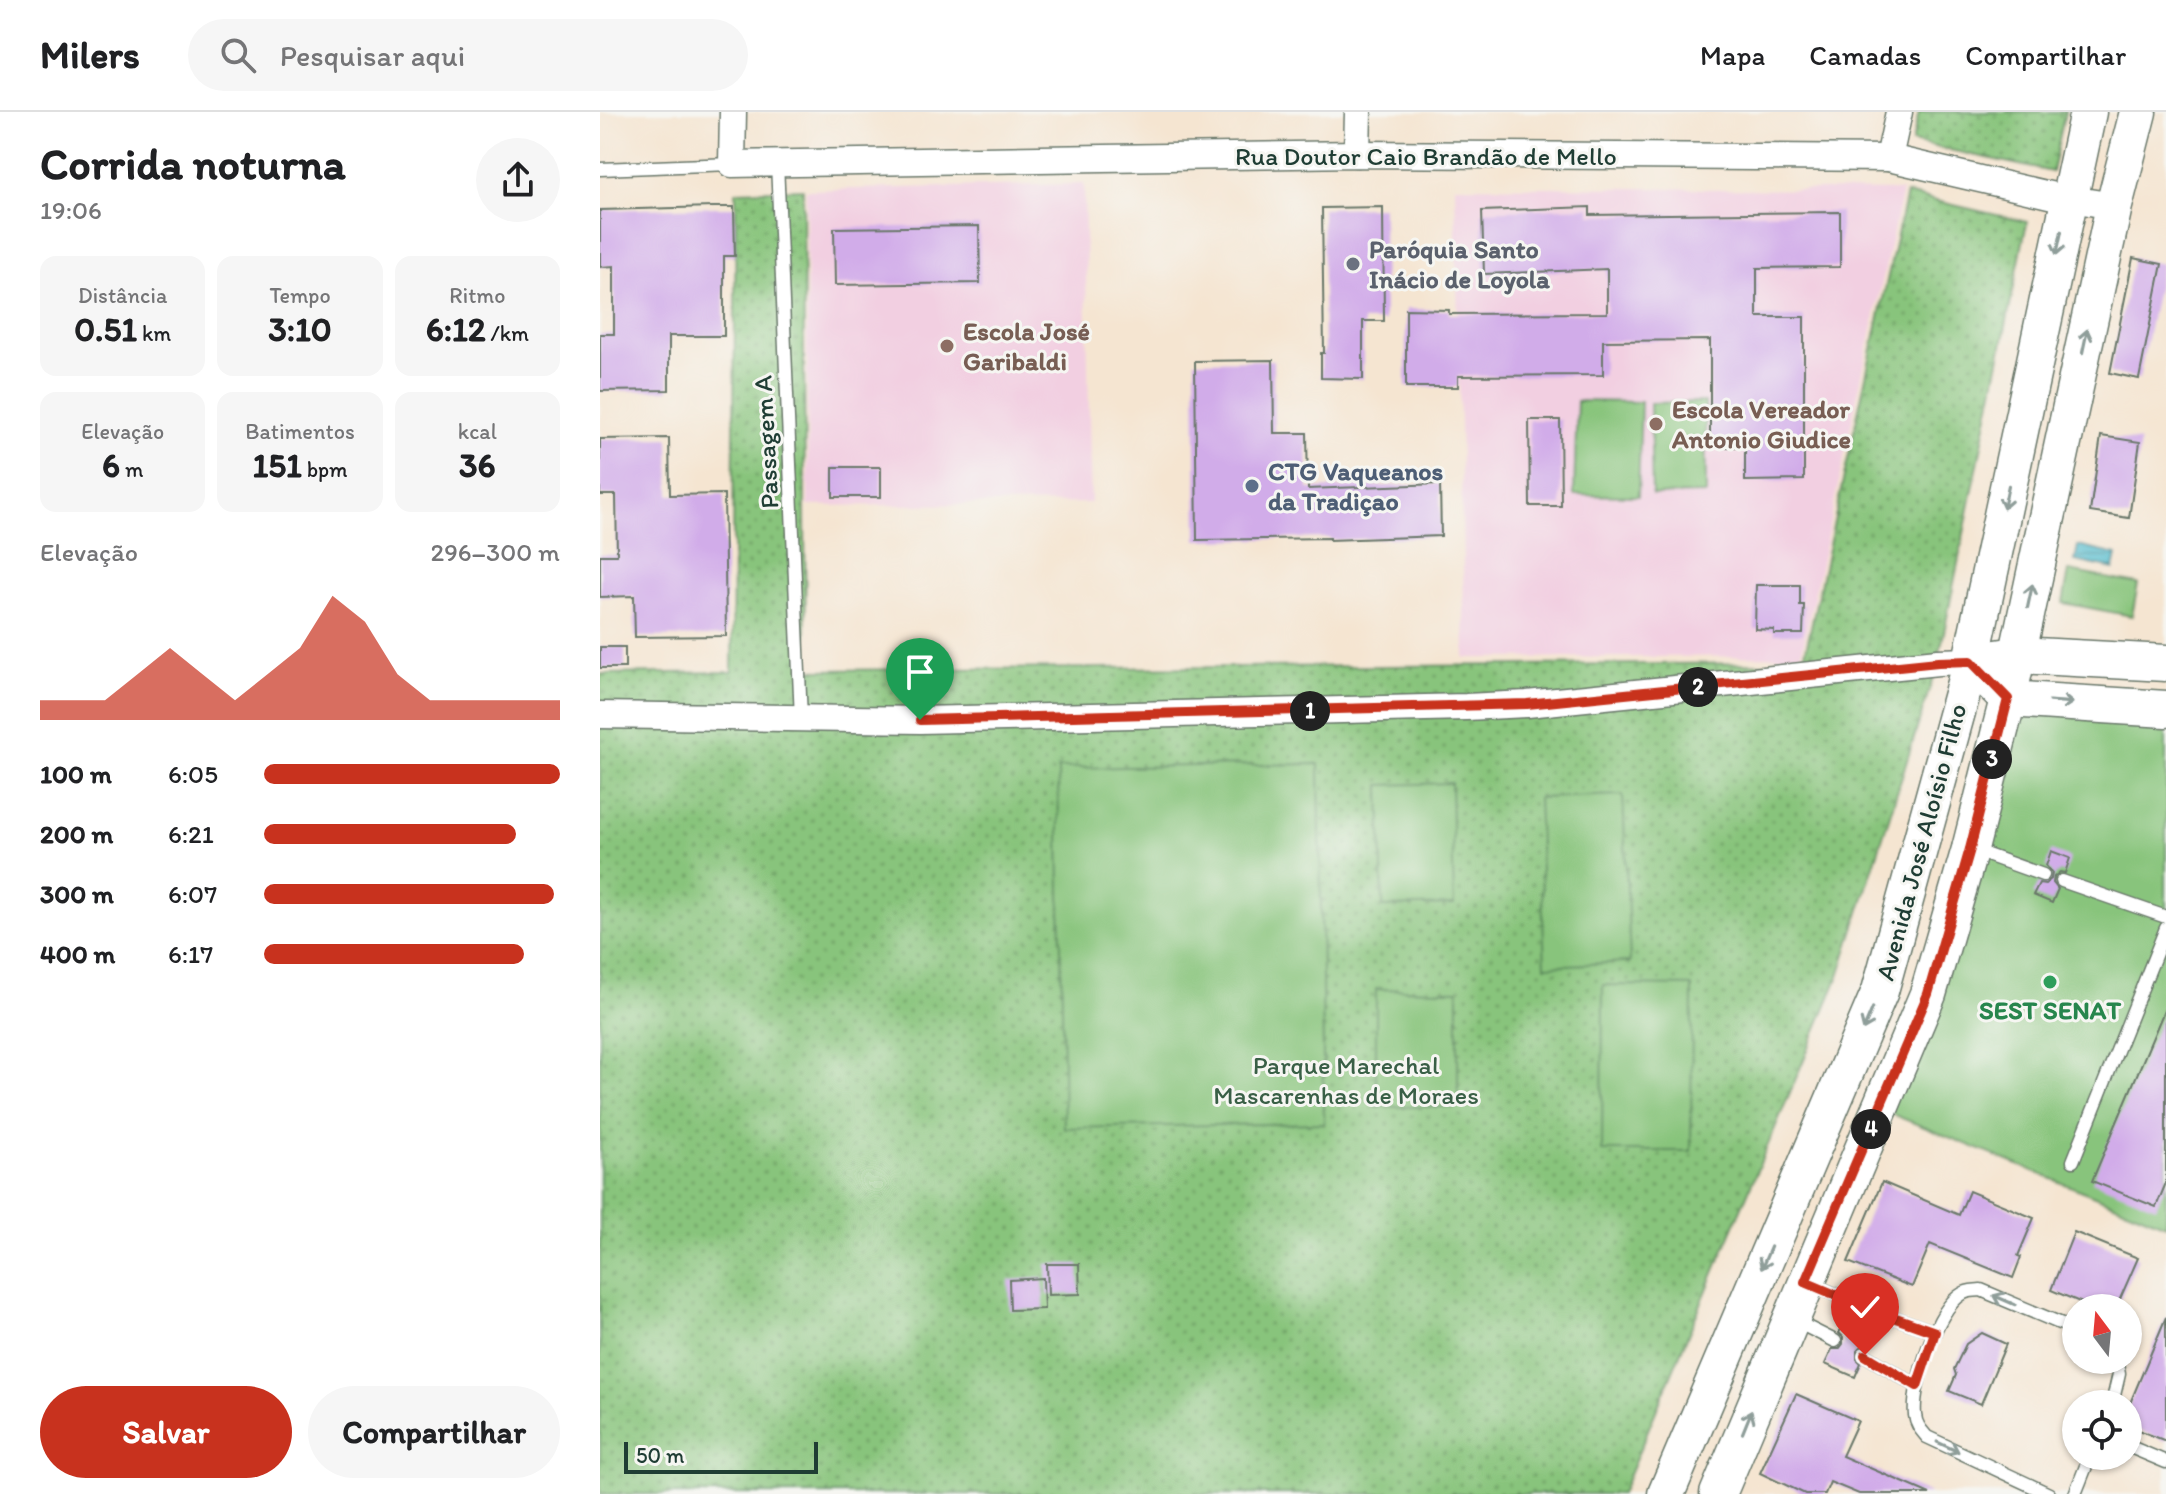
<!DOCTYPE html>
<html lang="pt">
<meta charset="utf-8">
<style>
:root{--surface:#fff;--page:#f6f6f6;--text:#202124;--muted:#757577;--line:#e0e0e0;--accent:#c8321e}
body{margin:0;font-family:Itim,sans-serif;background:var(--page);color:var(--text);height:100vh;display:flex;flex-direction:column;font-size:30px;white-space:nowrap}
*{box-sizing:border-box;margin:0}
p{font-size:26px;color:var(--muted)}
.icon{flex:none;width:44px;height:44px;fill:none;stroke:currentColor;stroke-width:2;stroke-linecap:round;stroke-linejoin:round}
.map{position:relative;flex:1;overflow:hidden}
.side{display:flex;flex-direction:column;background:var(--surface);width:600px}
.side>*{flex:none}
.needle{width:52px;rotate:344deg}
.buttons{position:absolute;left:1462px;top:1182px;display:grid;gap:16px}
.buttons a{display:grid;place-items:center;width:80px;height:80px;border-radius:50%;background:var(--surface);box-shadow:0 2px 6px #0004;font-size:40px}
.scale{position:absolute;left:24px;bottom:20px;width:194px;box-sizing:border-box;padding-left:8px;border:4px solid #1f3d34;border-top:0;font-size:22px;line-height:28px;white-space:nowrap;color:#1f3d34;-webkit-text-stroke:6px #f6f6f2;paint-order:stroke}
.pin{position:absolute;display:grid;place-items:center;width:68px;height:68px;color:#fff;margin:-82px -34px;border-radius:50% 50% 50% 0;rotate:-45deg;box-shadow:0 0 8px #0007}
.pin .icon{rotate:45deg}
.km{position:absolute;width:40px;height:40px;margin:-20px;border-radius:50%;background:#222;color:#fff;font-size:22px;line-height:40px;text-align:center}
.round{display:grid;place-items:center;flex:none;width:84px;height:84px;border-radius:42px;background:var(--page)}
.overview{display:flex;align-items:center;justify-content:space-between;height:136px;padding:0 40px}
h1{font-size:44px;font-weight:800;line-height:60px}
.metrics{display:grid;grid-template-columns:repeat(3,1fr);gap:12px;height:136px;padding:8px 40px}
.metrics div{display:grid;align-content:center;border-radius:16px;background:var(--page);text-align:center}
.metrics b{font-size:34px;font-weight:800}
.metrics small{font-size:22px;font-weight:400}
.metrics p{font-size:22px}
.chart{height:224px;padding:16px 40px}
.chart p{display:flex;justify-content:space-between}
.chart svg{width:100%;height:144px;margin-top:8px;fill:var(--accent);opacity:.7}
.primary-button{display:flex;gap:16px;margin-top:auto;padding:16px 40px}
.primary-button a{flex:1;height:92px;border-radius:48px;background:var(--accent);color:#fff;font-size:32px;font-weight:800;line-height:92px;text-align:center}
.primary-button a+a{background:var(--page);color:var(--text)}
ul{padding:0 40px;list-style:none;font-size:26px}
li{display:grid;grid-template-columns:128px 96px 1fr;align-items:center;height:60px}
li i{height:20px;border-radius:10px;background:var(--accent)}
header{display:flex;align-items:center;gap:48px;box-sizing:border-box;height:112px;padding:0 40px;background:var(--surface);border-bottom:2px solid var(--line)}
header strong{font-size:38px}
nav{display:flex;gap:44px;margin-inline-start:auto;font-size:28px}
.search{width:560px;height:72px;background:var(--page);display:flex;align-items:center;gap:20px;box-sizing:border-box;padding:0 28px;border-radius:44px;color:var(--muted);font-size:30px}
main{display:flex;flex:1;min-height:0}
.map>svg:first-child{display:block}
.built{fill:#f2cfe1}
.park{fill:url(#park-dots);stroke:#548058;stroke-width:2}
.pitch{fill:#88c47b;stroke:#548058;stroke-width:2}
.water{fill:url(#water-rules);stroke:#387c80;stroke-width:2}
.building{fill:#d1ace9}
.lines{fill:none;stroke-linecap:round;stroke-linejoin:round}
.lane-casing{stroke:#6a786b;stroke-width:15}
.street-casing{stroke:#6a786b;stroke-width:29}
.secondary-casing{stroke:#6a786b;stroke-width:39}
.lane{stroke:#fff;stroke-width:12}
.street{stroke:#fff;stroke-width:26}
.secondary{stroke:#fff;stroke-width:36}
.oneway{stroke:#8f9e9a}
.route-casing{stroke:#fff;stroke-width:16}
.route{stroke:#c8321e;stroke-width:10}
.worship-dot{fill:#6b7280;stroke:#f6f6f2;stroke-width:3}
.education-dot{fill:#8d6e63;stroke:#f6f6f2;stroke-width:3}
.service-dot{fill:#5c6f8a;stroke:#f6f6f2;stroke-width:3}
.leisure-dot{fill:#2e9e5b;stroke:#f6f6f2;stroke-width:3}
.labels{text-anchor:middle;stroke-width:6;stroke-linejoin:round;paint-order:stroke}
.street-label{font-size:26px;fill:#1f3d34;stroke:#f6f6f2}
.worship-label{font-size:26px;font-weight:bold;fill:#5b616d;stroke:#f6f6f2;text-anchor:start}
.education-label{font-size:26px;font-weight:bold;fill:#785e54;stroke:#f6f6f2;text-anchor:start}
.service-label{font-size:26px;font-weight:bold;fill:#4e5e75;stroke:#f6f6f2;text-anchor:start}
.leisure-label{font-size:26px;font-weight:bold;fill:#27864d;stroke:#f6f6f2}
.park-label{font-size:26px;fill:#395f46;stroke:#f6f6f2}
</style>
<header>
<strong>Milers</strong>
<div class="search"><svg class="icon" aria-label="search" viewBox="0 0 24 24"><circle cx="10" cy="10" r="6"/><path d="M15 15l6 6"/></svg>Pesquisar aqui</div>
<nav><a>Mapa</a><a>Camadas</a><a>Compartilhar</a></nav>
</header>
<main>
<section class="side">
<div class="overview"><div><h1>Corrida noturna</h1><p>19:06</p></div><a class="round"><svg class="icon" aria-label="share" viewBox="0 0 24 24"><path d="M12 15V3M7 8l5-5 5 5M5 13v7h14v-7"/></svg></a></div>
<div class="metrics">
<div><p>Distância</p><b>0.51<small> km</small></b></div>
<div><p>Tempo</p><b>3:10</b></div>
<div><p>Ritmo</p><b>6:12<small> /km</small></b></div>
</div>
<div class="metrics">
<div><p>Elevação</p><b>6<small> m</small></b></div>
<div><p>Batimentos</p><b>151<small> bpm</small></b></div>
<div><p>kcal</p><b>36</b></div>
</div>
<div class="chart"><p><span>Elevação</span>296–300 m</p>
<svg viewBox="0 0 160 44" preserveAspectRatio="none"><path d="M0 44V38L10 38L20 38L30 30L40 22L50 30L60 38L70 30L80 22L90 6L100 14L110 30L120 38L130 38L140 38L150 38L160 38V44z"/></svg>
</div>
<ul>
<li><b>100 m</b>6:05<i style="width:100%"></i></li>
<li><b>200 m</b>6:21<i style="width:85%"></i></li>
<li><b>300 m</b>6:07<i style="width:98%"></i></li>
<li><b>400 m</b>6:17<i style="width:88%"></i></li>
</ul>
<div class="primary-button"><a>Salvar</a><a>Compartilhar</a></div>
</section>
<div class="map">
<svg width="1566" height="1382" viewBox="0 0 1566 1382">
<defs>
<pattern id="park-dots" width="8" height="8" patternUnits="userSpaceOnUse" patternTransform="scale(2)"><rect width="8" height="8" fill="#88c47b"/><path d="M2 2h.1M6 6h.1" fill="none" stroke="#6fa066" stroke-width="1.8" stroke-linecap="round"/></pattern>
<pattern id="water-rules" width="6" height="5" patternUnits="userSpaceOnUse" patternTransform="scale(2)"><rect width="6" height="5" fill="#50bacc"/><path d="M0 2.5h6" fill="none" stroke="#4298a6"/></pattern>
</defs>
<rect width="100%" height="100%" fill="#f6f6f2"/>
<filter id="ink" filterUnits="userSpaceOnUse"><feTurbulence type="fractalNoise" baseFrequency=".0125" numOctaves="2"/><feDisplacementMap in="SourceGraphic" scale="16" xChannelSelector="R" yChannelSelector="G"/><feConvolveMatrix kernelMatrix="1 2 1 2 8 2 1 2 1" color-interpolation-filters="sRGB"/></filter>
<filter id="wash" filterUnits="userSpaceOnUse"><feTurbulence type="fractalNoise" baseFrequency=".006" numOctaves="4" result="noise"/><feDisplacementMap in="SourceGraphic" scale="32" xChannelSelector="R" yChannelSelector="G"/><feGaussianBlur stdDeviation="1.8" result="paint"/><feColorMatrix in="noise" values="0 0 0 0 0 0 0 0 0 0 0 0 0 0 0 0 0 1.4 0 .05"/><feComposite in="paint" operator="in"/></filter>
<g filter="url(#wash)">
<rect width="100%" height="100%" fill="#f5e5d1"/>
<g class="built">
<polygon points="484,72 491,391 208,394 206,78"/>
<polygon points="855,74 1302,79 1201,544 865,546"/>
</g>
<g class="park">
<polygon points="1319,0 1465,0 1452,60 1312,30"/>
<polygon points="203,77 206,558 1203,551 1306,82 1427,110 1338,550 1239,864 1021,1382 0,1382 0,562 132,560 136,79"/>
</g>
<g class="pitch">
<polygon points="977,289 1041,290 1038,384 974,383"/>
<polygon points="1105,290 1106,382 1052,383 1050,291"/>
<polygon points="1469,459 1538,472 1532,504 1463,491"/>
<polygon points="1418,597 1566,611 1566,1113 1289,1001"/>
<polygon points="719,652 724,1011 464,1016 458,656"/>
<polygon points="851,671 854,793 783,795 780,673"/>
<polygon points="1023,683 1030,850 945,854 938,686"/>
<polygon points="1003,873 1092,874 1091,1039 1002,1039"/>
<polygon points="776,877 858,878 858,995 776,995"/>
</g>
<polygon class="water" points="1478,434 1517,443 1514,457 1475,449"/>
<g id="blocks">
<g class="building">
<polygon points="114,95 134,95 135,144 124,144 124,224 69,224 69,278 0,279 0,222 14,222 14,154 0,155 0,98"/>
<polygon points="783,95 784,209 763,209 763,267 721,266 721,241 724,241 722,96"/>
<polygon points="990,95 990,103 1240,100 1240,155 1157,156 1157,205 1204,205 1204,368 1145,369 1145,335 1110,335 1110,228 1003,229 1003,263 858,264 858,275 806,275 806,197 849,198 849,202 1007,201 1007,157 884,162 882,99"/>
<polygon points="379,114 380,171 235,173 234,116"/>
<polygon points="1533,146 1562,152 1539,267 1510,261"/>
<polygon points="673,248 674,321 707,321 708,377 840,372 841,424 730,428 730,426 597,428 595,249"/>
<polygon points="929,308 960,308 961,394 930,394"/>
<polygon points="1501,324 1540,330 1529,406 1490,400"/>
<polygon points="69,326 70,383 124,382 126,524 35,525 34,484 0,485 0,443 17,443 16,383 0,383 0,327"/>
<rect x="233" y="355" width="48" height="30"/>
<polygon points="1156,473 1200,473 1200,493 1204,493 1203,522 1174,522 1174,518 1155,517"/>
<rect x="0" y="535" width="25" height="21"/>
<polygon points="1451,739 1470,746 1465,761 1460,760 1454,765 1453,771 1458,777 1452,791 1433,783 1439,771 1445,772 1451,767 1452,761 1446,754"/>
<polygon points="1566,894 1566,1071 1556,1095 1492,1069"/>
<polygon points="1282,1070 1359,1103 1369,1079 1434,1106 1418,1144 1421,1145 1413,1166 1330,1132 1312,1175 1248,1150"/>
<polygon points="1474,1120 1538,1146 1516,1196 1494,1196 1451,1178"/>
<polygon points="447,1152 479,1152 480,1182 448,1183"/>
<polygon points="443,1166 444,1197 410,1198 409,1168"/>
<polygon points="1249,1198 1279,1210 1268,1235 1261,1235 1257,1239 1257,1247 1261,1251 1255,1265 1225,1252 1232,1237 1239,1237 1243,1232 1243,1225 1239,1221"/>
<polygon points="1566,1205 1566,1329 1528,1314 1528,1296"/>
<polygon points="1382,1221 1406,1232 1381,1292 1349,1279 1356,1263 1354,1257 1366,1232"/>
<polygon points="1196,1282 1258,1309 1242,1344 1330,1382 1259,1382 1230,1370 1225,1382 1205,1382 1160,1361"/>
</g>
</g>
</g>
<g filter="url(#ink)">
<use href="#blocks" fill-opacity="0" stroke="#6a786b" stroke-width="2"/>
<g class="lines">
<g class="lane-casing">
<g id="lane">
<polyline points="177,51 201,607"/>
<polyline points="0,57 132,52"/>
<polyline points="1373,738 1443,763"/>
<polyline points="1462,769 1566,805"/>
<polyline points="1473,1049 1566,816"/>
<polyline points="1211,1172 1262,1194 1335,1220"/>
<polyline points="1193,1208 1235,1229"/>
<polyline points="1265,1243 1317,1274"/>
<polyline points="1512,1292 1519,1262 1516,1248"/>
<polyline points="1528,1334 1566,1350"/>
<path d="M 1449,1382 L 1327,1325 C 1321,1318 1316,1313 1315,1303 C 1312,1274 1336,1197 1362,1182 C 1368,1178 1374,1179 1381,1178 L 1476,1218"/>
<polyline points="1475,1382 1490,1344"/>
</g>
</g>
<g class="street-casing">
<g id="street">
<polyline points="133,0 132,52 757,42 1289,46 1458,85 1514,94"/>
<polyline points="757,42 758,0"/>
<polyline points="1289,46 1299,0"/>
<polyline points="0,603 320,608 866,595 927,592 1338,550 1371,549"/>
</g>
</g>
<g class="secondary-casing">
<g id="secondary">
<polyline points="1396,546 1417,543 1566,551"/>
<polyline points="1391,570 1408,587 1566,597"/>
<polyline points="1066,1382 1280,879 1371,549 1488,0"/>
<polyline points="1118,1382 1328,882 1370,737 1408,587 1514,94 1538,0"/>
</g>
</g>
<use href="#lane" class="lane"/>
<use href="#street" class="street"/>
<use href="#secondary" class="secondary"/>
</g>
<defs><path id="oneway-shaft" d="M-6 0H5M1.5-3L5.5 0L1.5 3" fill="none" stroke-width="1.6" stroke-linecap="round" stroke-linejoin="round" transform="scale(2)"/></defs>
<g class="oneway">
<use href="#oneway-shaft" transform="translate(1459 131) rotate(102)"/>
<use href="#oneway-shaft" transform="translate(1485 229) rotate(-78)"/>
<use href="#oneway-shaft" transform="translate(1406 385) rotate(102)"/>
<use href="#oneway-shaft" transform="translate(1430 484) rotate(-78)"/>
<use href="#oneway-shaft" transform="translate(1461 590) rotate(4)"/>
<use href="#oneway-shaft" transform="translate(1268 907) rotate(113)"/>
<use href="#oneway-shaft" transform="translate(1166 1146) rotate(113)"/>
<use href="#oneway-shaft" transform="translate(1404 1188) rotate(-157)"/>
<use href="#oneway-shaft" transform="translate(1147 1310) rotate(-68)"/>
<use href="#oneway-shaft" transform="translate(1348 1335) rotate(25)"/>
</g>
</g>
<g class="lines" filter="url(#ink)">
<g class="route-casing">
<polyline id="route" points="320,608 927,592 1338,550 1371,549 1408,587 1370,737 1328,882 1205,1170 1262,1194 1335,1220 1317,1274 1265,1243"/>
</g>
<use href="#route" class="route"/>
</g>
<circle class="worship-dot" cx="753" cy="152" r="8"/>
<g class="education-dot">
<circle cx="347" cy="234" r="8"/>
<circle cx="1056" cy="312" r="8"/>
</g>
<circle class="service-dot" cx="652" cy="374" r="8"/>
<circle class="leisure-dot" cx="1450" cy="870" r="8"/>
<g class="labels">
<g class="street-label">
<text x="826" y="53">Rua Doutor Caio Brandão de Mello</text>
<text transform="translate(166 330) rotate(-93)" y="9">Passagem A</text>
<text transform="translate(1321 730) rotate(-75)" y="9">Avenida José Aloísio Filho</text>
</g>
<g class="worship-label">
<text x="769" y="146">Paróquia Santo<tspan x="769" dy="30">Inácio de Loyola</tspan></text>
</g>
<g class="education-label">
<text x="363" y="228">Escola José<tspan x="363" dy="30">Garibaldi</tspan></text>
<text x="1072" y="306">Escola Vereador<tspan x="1072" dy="30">Antonio Giudice</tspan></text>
</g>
<g class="service-label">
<text x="668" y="368">CTG Vaqueanos<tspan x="668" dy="30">da Tradiçao</tspan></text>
</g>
<g class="leisure-label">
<text x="1450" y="907">SEST SENAT</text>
</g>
<g class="park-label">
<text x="746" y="962">Parque Marechal<tspan x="746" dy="30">Mascarenhas de Moraes</tspan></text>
</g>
</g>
</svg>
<div class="buttons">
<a><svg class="needle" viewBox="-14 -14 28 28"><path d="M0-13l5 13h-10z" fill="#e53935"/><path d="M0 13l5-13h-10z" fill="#757577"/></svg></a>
<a><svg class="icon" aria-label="locate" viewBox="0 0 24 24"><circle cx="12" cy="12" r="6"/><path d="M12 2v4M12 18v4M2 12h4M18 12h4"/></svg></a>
</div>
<div class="scale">50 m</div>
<div class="pin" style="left:320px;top:608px;background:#1e9e55"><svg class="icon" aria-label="arrive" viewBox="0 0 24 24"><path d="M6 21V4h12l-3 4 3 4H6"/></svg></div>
<div class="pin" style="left:1265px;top:1243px;background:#d93025"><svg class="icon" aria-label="check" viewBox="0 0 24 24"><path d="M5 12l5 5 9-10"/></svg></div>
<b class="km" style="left:710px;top:599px">1</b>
<b class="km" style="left:1098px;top:575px">2</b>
<b class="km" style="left:1392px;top:647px">3</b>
<b class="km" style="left:1271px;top:1017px">4</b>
</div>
</main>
